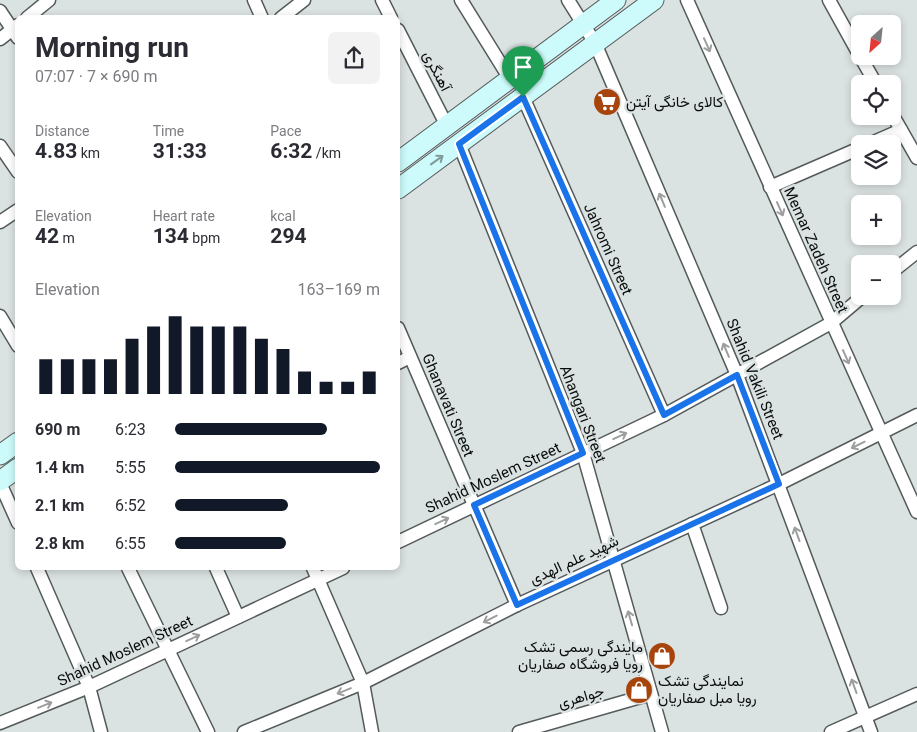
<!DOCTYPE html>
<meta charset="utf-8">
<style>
:root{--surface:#fff;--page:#f2f2f3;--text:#2b2b33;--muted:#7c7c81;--accent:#111827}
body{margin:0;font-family:Roboto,Vazirmatn,sans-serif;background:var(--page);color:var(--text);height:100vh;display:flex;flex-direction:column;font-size:19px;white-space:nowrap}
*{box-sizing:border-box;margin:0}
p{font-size:16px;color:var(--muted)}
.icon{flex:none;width:28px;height:28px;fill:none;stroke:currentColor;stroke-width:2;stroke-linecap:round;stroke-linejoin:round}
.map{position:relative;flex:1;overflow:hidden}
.sheet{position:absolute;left:15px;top:15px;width:385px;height:555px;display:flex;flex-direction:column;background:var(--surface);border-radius:8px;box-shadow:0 2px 8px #0003}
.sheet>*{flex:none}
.needle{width:32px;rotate:207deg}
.tools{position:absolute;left:851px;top:15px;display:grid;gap:10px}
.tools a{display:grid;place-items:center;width:50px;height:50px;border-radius:8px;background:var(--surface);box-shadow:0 2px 8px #0003;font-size:25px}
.pin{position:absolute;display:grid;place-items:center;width:42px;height:42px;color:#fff;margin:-51px -21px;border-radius:50% 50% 50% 0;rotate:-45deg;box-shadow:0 0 5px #0007}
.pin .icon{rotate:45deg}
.round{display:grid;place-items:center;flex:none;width:52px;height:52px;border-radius:8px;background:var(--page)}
.headline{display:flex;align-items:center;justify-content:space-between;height:85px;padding:0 20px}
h1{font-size:28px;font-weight:700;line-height:38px}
.figures{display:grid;grid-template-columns:repeat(3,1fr);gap:8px;height:85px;padding:5px 20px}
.figures div{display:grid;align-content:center}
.figures b{font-size:21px;font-weight:700}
.figures small{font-size:14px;font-weight:400}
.figures p{font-size:14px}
.chart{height:140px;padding:10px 20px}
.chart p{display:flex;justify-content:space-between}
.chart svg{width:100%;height:90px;margin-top:5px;stroke:var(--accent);stroke-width:6}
ul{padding:0 20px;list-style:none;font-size:16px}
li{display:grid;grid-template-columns:80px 60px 1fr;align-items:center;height:38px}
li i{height:12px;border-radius:6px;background:var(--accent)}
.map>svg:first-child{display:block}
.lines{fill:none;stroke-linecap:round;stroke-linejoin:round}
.street-casing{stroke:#545a5a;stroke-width:15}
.secondary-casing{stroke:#545a5a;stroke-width:21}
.street{stroke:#fff;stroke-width:12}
.secondary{stroke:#cdfafa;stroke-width:19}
.oneway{stroke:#9d9e9e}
.oneway2{stroke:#7f9b9b}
.route-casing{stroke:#fff;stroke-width:10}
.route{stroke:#1a73e8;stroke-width:6}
.labels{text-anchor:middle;stroke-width:5;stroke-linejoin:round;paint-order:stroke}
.street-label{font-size:15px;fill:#0b0d0d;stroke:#dbe2e2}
.poi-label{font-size:15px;fill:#0b0d0d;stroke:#dbe2e2;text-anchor:start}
</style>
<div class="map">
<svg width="917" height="732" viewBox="0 0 917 732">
<rect width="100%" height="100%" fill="#dbe2e2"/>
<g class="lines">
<g class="street-casing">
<g id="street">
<polyline points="254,0 262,18"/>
<polyline points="382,0 391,18"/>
<polyline points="461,0 510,79"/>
<polyline points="568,0 595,43 737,375 871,732"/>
<polyline points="687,0 917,512"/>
<polyline points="829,0 860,56"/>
<polyline points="0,11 18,38"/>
<polyline points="27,18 49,0"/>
<polyline points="281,18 304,0"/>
<polyline points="398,30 447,126"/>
<polyline points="0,39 18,25"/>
<polyline points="860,56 876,84"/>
<polyline points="523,97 664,415"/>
<polyline points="892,114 917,158"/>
<polyline points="459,144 583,453 662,732"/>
<polyline points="869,144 901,130"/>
<polyline points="0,146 18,172"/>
<polyline points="770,187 860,148"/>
<polyline points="0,222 18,210"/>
<polyline points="892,272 917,252"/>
<polyline points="0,316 18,346"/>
<polyline points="398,328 517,605"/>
<polyline points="398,363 410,357"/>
<polyline points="0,483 18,523"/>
<polyline points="692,524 721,608"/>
<polyline points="398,542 664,415 831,323 863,296"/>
<polyline points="37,568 89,687 101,732"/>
<polyline points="128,568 208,732"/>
<polyline points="216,568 238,617"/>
<polyline points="313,568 363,683 372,732"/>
<polyline points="0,723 89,687 343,568"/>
<polyline points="244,732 363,683 517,605 779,484 917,415"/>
<polyline points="519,732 651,694"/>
<polyline points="831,732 917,694"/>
</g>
</g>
<g class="secondary-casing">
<g id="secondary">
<polyline points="398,162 616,0"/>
<polyline points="398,189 654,0"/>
<polyline points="0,455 18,442"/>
<polyline points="0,481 18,468"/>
</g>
</g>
<use href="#street" class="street"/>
<use href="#secondary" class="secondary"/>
</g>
<defs><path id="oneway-shaft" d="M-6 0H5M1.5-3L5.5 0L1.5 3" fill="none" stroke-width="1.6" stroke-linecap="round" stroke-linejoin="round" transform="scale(1.25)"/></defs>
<g class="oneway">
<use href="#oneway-shaft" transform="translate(707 45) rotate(66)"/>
<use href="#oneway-shaft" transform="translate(662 200) rotate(-113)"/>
<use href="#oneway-shaft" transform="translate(780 209) rotate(66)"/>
<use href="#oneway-shaft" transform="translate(726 350) rotate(-113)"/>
<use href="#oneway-shaft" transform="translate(846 357) rotate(66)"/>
<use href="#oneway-shaft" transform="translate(620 436) rotate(-25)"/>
<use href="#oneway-shaft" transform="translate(858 445) rotate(154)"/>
<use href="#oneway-shaft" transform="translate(442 521) rotate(-25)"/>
<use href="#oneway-shaft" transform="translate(797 534) rotate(-110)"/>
<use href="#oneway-shaft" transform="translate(630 618) rotate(-106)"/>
<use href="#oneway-shaft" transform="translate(490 619) rotate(153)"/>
<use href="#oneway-shaft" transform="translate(193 638) rotate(-25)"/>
<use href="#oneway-shaft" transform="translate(854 686) rotate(-110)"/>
<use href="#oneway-shaft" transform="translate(344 691) rotate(158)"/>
<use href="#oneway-shaft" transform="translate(45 705) rotate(-22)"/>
</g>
<use class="oneway2" href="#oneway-shaft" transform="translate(437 160) rotate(-36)"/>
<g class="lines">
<g class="route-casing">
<polygon id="route" points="523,97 664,415 737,375 779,484 517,605 474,505 583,453 459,144"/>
</g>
<use href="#route" class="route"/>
</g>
<defs>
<g id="supermarket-disc" transform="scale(1.4375)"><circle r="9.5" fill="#a7440c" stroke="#dbe2e2"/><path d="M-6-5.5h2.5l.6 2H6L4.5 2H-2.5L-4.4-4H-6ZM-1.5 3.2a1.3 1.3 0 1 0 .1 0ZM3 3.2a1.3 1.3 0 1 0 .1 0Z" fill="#fff"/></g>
<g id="shop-disc" transform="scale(1.4375)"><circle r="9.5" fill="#a7440c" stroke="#dbe2e2"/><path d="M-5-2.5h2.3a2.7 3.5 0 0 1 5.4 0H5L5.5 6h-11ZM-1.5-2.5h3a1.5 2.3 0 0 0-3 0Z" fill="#fff"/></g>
</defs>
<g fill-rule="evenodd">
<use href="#supermarket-disc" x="607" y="102"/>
<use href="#shop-disc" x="662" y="656"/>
<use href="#shop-disc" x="639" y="690"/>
</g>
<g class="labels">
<g class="street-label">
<text transform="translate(437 71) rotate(63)" y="5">آهنگری</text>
<text transform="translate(608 249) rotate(66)" y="5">Jahromi Street</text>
<text transform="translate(816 250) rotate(66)" y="5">Memar Zadeh Street</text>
<text transform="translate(755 379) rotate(68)" y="5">Shahid Vakili Street</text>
<text transform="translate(448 405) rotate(67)" y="5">Ghanavati Street</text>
<text transform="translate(583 414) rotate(69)" y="5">Ahangari Street</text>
<text transform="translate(493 478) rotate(-25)" y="5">Shahid Moslem Street</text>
<text transform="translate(574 560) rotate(-25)" y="5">شهید علم الهدی</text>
<text transform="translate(125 651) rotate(-25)" y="5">Shahid Moslem Street</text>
<text transform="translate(581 697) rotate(-16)" y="5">جواهری</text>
</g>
<g class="poi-label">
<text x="626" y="107">کالای خانگی آیتن</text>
<text x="643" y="652" text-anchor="end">مایندگی رسمی تشک<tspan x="643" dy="17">رویا فروشگاه صفاریان</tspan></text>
<text x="658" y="686">نمایندگی تشک<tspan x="658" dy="17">رویا مبل صفاریان</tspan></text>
</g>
</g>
</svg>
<div class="tools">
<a><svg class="needle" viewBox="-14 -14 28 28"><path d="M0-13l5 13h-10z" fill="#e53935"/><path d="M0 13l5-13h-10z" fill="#7c7c81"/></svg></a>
<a><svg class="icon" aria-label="locate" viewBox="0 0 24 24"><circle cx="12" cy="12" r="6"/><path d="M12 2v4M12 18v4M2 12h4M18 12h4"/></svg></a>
<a><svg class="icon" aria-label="layers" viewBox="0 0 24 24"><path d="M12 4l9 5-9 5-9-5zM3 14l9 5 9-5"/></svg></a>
<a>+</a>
<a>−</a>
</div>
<div class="pin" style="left:523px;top:97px;background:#1e9e55"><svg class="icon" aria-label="arrive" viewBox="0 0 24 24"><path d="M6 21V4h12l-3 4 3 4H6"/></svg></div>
<section class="sheet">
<div class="headline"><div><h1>Morning run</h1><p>07:07 · 7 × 690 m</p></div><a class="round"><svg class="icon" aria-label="share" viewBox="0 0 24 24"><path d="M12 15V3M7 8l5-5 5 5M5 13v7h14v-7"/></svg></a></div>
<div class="figures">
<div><p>Distance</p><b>4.83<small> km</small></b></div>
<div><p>Time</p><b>31:33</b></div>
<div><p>Pace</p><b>6:32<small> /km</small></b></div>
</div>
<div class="figures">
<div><p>Elevation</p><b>42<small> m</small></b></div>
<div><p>Heart rate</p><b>134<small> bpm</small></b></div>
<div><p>kcal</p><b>294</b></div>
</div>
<div class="chart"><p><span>Elevation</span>163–169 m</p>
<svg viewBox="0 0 160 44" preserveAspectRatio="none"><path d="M5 44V27M15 44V27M25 44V27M35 44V27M45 44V17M55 44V11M65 44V6M75 44V11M85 44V11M95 44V11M105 44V17M115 44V22M125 44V33M135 44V38M145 44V38M155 44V33"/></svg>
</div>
<ul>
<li><b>690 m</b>6:23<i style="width:74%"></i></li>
<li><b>1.4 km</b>5:55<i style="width:100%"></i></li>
<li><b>2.1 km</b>6:52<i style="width:55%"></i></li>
<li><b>2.8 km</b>6:55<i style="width:54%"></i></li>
</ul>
</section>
</div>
